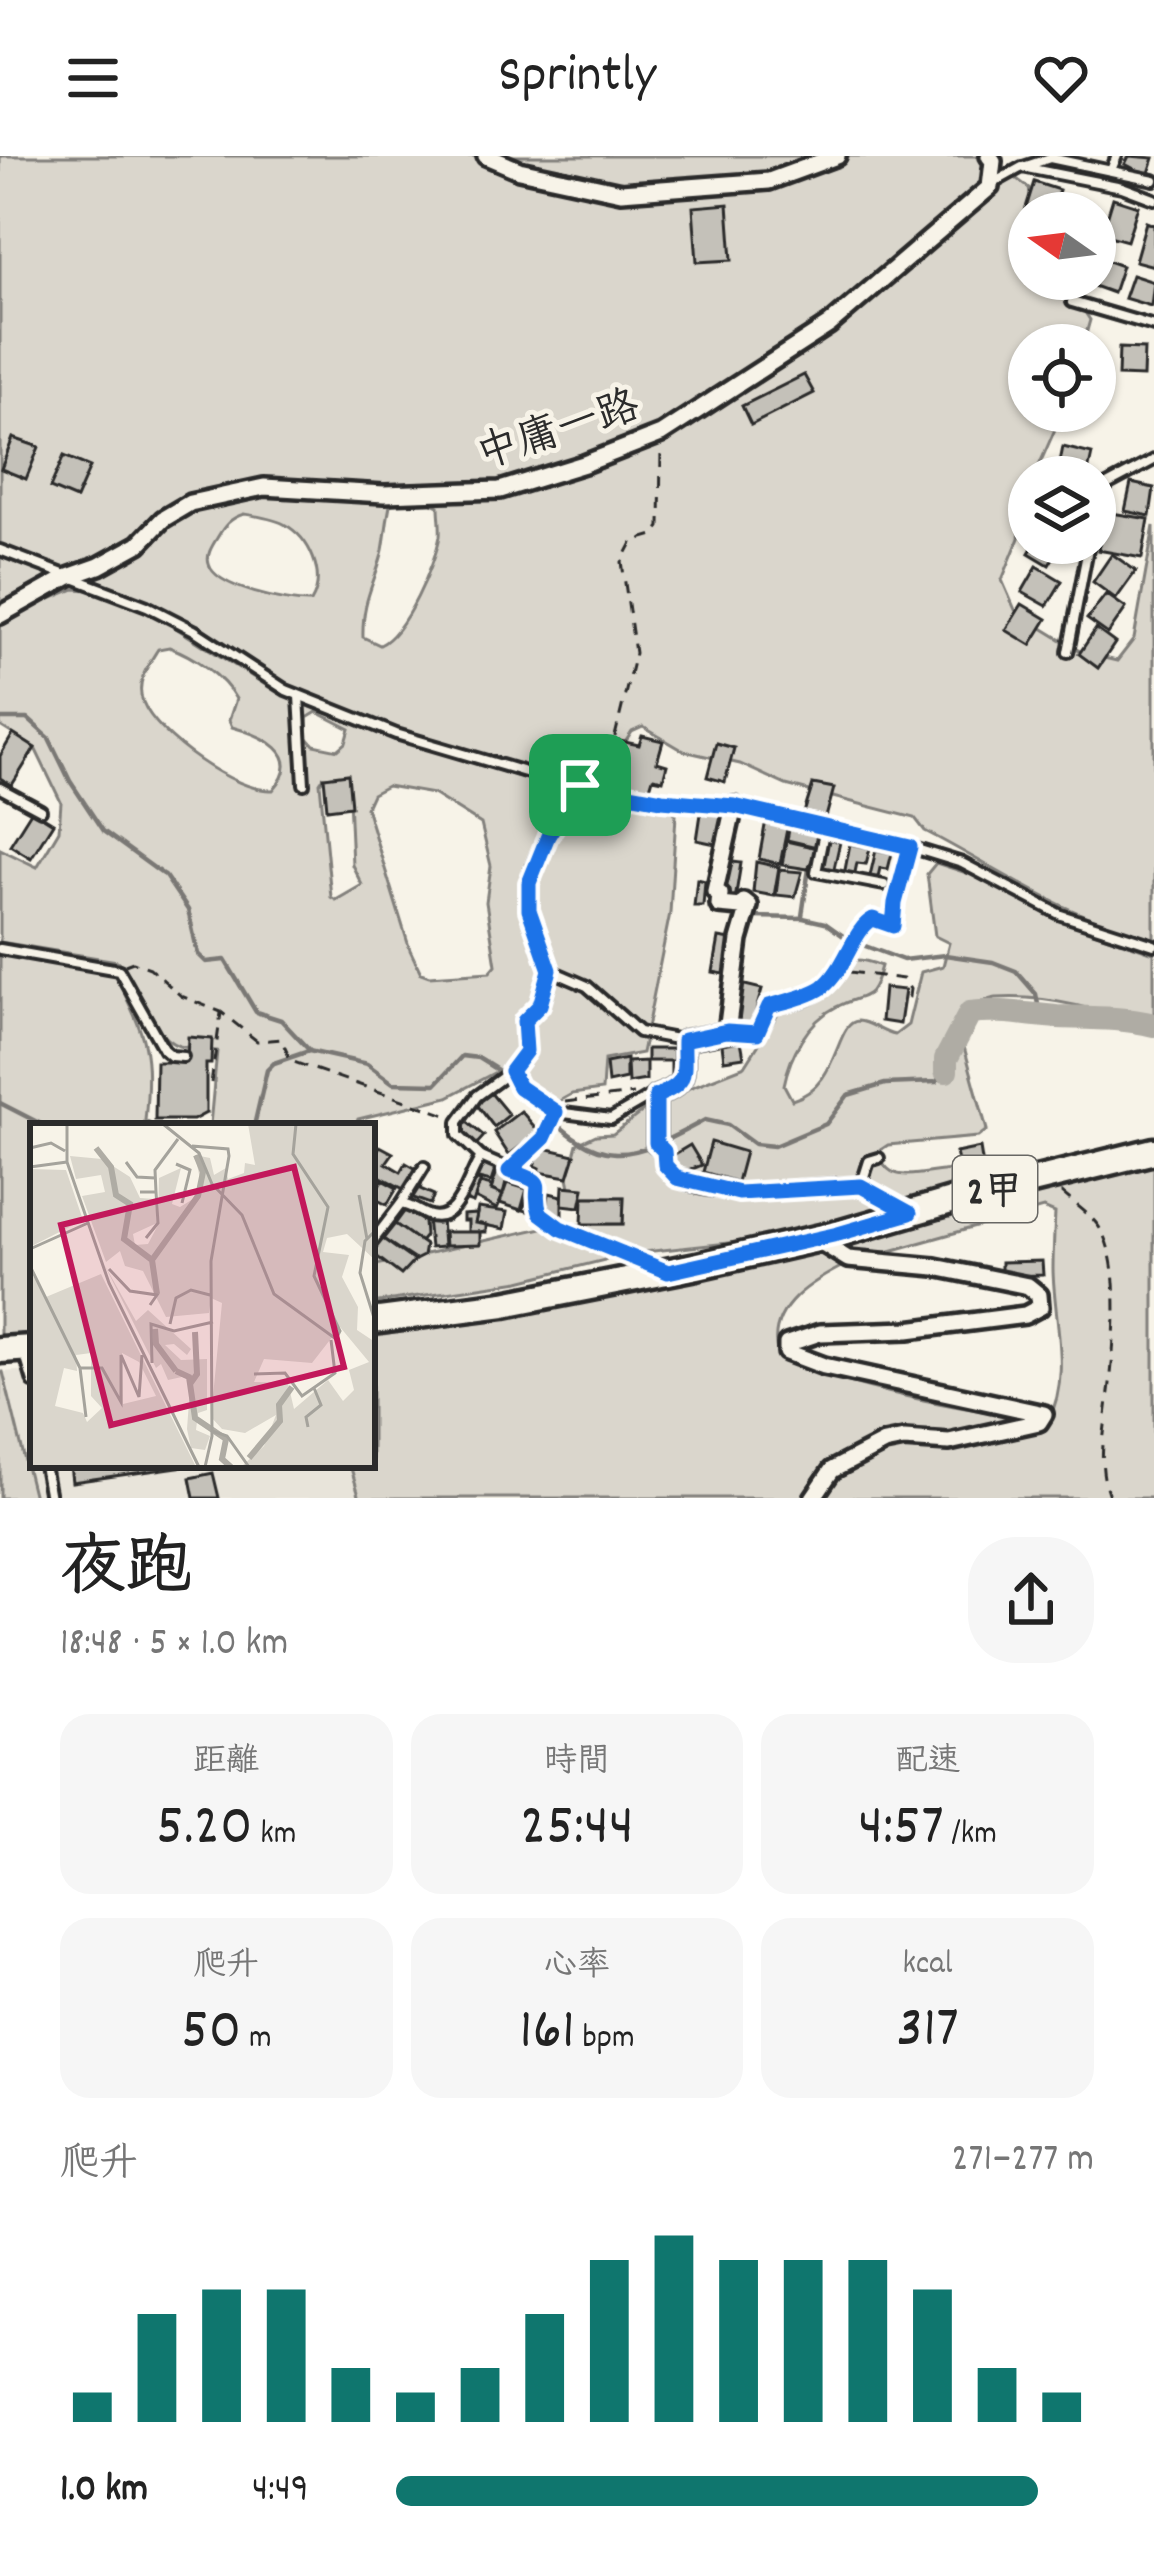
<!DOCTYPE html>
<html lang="zh-TW">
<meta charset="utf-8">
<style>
:root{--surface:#fff;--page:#f6f6f6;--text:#222;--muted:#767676;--accent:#0f766e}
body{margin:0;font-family:Dekko,"LXGW WenKai TC",sans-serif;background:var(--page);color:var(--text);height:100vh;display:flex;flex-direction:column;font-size:45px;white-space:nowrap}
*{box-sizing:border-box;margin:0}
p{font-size:39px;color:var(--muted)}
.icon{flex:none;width:66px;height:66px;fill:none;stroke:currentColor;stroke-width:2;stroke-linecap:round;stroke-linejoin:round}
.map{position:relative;height:1342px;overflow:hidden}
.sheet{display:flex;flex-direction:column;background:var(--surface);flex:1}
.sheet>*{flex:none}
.needle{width:78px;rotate:284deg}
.buttons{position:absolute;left:1008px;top:36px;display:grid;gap:24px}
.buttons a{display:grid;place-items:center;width:108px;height:108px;border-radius:50%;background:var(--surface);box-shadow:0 3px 9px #0004;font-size:60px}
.pin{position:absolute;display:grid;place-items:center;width:102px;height:102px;color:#fff;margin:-51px;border-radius:24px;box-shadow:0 6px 18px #0006}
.round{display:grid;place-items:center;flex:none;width:126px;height:126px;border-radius:48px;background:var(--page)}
.summary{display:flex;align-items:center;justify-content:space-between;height:204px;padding:0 60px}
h1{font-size:66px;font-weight:600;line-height:90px}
.stats{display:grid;grid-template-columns:repeat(3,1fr);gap:18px;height:204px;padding:12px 60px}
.stats div{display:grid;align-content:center;border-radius:30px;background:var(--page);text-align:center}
.stats b{font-size:60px;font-weight:600}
.stats small{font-size:33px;font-weight:400}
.stats p{font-size:33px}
.chart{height:336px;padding:24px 60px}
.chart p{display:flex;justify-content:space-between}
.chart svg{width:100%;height:216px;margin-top:12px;stroke:var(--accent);stroke-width:6}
ul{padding:0 60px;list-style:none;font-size:39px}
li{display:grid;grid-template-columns:192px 144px 1fr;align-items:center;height:90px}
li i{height:30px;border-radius:15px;background:var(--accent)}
header{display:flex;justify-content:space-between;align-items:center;height:156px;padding:0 60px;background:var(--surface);font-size:54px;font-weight:600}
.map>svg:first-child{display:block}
.built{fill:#e8e4da}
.green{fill:#dad6cc;stroke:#82807c;stroke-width:3;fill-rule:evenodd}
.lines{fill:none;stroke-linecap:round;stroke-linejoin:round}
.stream{stroke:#7a7874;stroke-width:4.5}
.river{stroke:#afaca4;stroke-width:24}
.building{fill:#c4c1b9;stroke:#2b2b2b;stroke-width:3}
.service-casing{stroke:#2b2b2b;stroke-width:16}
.minor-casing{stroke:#2b2b2b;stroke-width:24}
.primary-casing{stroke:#2b2b2b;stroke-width:33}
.path{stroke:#2b2b2b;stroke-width:3;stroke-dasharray:12 9;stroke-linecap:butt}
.service{stroke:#f7f3e8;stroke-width:8}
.minor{stroke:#f7f3e8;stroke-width:15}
.primary{stroke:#f7f3e8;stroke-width:24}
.route-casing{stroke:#fff;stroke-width:24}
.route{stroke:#1a73e8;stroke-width:15}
.labels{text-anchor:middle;stroke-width:10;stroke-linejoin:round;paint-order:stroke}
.shield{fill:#f7f3e8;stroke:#686764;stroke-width:3}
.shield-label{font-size:39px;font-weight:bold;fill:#2b2b2b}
.street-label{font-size:42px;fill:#2b2b2b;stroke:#f7f3e8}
.inset-river{fill:none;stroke:#afaca4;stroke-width:6}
.inset-road{fill:none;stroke:#a5a39c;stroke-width:3}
.view{fill:#c2185b;fill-opacity:0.15;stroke:#c2185b;stroke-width:6}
.inset-edge{fill:none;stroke:#2b2b2b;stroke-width:6}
</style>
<header><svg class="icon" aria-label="menu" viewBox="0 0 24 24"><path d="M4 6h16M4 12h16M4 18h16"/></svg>Sprintly<svg class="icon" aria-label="heart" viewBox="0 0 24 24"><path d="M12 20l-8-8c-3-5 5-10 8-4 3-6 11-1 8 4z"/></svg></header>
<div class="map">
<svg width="1154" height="1342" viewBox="0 0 1154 1342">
<rect width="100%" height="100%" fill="#f7f3e8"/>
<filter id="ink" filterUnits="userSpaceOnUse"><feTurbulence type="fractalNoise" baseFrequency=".00833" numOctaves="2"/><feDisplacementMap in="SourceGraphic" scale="24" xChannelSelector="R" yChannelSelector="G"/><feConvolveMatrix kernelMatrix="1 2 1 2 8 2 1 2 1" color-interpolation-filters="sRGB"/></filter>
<g filter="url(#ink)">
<polygon class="built" points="33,1214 33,1309 350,1309 360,1342 34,1342 3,1216"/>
<g class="green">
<path d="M 0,0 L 986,0 L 1029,32 L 1033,57 L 1029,57 L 1029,123 L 1063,123 L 1090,164 L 1083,189 L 1029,189 L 1029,255 L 1063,255 L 1034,321 L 1029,321 L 1019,382 L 1002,424 L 1016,456 L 1083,497 L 1117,505 L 1134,483 L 1154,370 L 1154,782 C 1063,761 1006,717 925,675 L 915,662 L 786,629 L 740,608 L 684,595 L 643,571 L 632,576 L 598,627 L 560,622 L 398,574 L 288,531 L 162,455 L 84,420 L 0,454 ZM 396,343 L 428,345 L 439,350 C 439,360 441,370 440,380 C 435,408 405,478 380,489 L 363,481 C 362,442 375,428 383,394 C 386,378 387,361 391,345 ZM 244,358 C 257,360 272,362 284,368 C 310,382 327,419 311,446 C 289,447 215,432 209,408 C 206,399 212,390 217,382 C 224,370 230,362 244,358 Z"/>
<path d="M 74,433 L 90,434 L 146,453 L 278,537 L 388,581 L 550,630 L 672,653 L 676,659 L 670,757 L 642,897 L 604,904 L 602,934 L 572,938 L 554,948 L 523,934 L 521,915 L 505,911 L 448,941 L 358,963 L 355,970 L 203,970 L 210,969 L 217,895 C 205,894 191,893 179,890 C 146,879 143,825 117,805 L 0,786 L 0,693 L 37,711 L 59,674 L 61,646 L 35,592 L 0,570 L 0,464 ZM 169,491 C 194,500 223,520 236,543 L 229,564 L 232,571 C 261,579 307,597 273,634 C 237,637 156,580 143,546 C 135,527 148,509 158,493 ZM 317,556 L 350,573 L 346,587 L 338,594 L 314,589 L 307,581 L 307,562 ZM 348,619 L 352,709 L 362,729 L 336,744 L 331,741 L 320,627 L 324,621 ZM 387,630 L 433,638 L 481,668 L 491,710 L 486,746 L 496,809 L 490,816 L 429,820 L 421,817 L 410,794 L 366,651 L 372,638 Z"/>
<path d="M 936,707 L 985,723 L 1051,761 L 1154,797 L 1154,874 C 1105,855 1049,838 996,842 C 984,843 972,852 961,857 L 961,880 L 987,974 L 978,981 L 888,989 L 879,995 C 887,1035 927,1013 956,1014 L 959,1029 L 892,1054 L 747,1085 L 625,1098 L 558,1069 L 623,1068 L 624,1041 L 583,1041 L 583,1032 L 570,1031 L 568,1021 L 577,988 L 596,979 L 613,978 L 656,945 L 745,910 L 780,855 C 844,851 826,814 851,805 C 859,802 874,807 881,810 C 871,848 866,836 836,851 C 807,866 790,899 784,929 L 792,944 C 840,930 835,866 858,865 C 870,865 882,877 895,879 L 908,869 L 921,816 L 943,810 L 949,787 L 935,780 L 927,718 Z"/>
<path d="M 0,798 L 115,818 C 146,882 152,893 145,965 L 156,970 L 33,970 L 33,1185 L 0,1186 Z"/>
<path d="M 1154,1009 L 1154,1342 L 360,1342 L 350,1309 L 372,1309 L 372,1181 L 639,1133 L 1090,1020 ZM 1043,1052 L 1055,1057 C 1054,1076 1053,1095 1053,1114 C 1054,1163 1072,1221 1048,1265 C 971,1254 844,1234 778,1199 C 764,1151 816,1123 851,1106 Z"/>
<polygon points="546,1071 603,1097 605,1104 520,1125 372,1147 372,1110"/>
<polygon points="0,1216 3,1216 34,1342 0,1342"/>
</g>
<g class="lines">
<g class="stream">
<polyline points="0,563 28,563 49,582 70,625 103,675 165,720 188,754 198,798 206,806 225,804 256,856 281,864 309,894"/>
<polyline points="717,758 741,760"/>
<polyline points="802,760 809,712"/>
<polyline points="752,761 803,762 825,767 849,784 903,804 945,799 993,806 1016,815 1036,838 1040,859"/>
<path d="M 535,946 C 601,1016 628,1006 705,964 L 728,969 L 754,988 L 774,990 L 826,968 L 848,939 L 885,928 L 936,926 L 946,915"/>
<polyline points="0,947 45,970"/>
<polyline points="254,970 267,914 274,907 309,895 367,908 393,927 436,928 462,900 478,902 515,925"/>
</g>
<path class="river" d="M 946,915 L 946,903 L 970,857 C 1000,853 1027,859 1057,861 C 1090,862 1122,861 1154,869"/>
</g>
<g class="building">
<polygon points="1129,0 1154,2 1148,20 1125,8"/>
<polygon points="1034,26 1059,34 1052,57 1025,55"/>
<polygon points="1113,42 1138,50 1127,85 1102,78"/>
<polygon points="728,48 732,104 697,106 693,51"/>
<polygon points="1062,49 1093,57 1060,57"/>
<polygon points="1146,66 1154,69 1154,110 1135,105"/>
<polygon points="1097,101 1122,110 1113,137 1088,128 1089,123 1095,123"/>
<polygon points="1132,119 1154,126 1151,150 1124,142"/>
<polygon points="1119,192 1144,193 1143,221 1118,220"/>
<polygon points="804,219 814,237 751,269 742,250"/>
<polygon points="13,282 39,291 26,323 1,313"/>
<polygon points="1063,291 1092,298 1087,321 1058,316"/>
<polygon points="64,300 90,311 76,343 50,332"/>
<polygon points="1131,327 1154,332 1150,360 1125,355"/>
<polygon points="1105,356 1149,363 1142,402 1098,394"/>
<polygon points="1035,387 1062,387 1049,409 1029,397"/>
<polygon points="1112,398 1136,415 1116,443 1093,426"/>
<polygon points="1037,410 1062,425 1047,450 1022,436"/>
<polygon points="1106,438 1126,452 1108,478 1087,463"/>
<polygon points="1022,448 1047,463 1031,489 1006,474"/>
<polygon points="1096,473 1115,487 1098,512 1079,498"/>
<polygon points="13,578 35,592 12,629 0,622 0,600"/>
<polygon points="642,580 663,585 657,606 667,609 663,624 653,622 649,635 610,626 620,585 639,589"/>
<polygon points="716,587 734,592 725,626 707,621"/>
<polygon points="348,618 351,650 327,653 324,621"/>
<polygon points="813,628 834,632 825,665 803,660"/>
<polygon points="702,651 728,655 720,689 697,684"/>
<polygon points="32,654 53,667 31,702 10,689"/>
<polygon points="766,664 788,668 780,708 759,703"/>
<polygon points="790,668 821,674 817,691 787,684"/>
<polygon points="827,683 840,686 833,717 820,714"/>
<polygon points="786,685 817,692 808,713 782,709"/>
<polygon points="850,688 870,692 866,708 857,707 854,721 844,719"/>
<polygon points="876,694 892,697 888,713 880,712 877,725 869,724"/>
<polygon points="725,705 741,707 735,744 720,742"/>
<polygon points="756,706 779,711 774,740 753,736"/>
<polygon points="779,714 802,716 795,741 776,739"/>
<polygon points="697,723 705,725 703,750 694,750"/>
<polygon points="719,782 737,785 729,819 713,816"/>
<polygon points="741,828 762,833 751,872 730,866"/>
<polygon points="884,832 905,834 900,868 881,865"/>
<polygon points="188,881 212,883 211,908 206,908 206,957 193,964 155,964 156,906 187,906"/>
<polygon points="741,885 744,901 724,904 722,888"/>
<polygon points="647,893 680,893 680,921 671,921 671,905 647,905"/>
<polygon points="626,903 626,923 608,927 606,907"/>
<polygon points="646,905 646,924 628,927 627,906"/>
<polygon points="490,936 509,959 494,971 475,946"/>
<polygon points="521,955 539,976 509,999 494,976"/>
<polygon points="467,966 484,980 475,990 459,976"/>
<polygon points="711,986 745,996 737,1026 703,1016"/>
<polygon points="690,989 702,1009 680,1018 670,1001"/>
<polygon points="380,990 393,997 386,1007 401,1016 406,1007 420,1015 409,1036 372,1016 372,1003"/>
<polygon points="540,991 575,999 568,1021 539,1016 540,1012 534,1010"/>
<polygon points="980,992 984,1017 962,1022 956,997"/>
<polygon points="482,1004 496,1011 491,1026 470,1021"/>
<polygon points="498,1012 509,1014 503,1039 491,1034"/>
<polygon points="468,1022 481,1025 473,1047 461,1043"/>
<polygon points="382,1024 397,1032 387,1049 372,1041"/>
<polygon points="417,1025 422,1027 420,1033 434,1039 430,1048 408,1040"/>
<polygon points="480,1027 492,1030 491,1034 503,1039 497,1053 475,1042"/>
<polygon points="507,1027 527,1033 521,1054 500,1047"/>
<polygon points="563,1030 584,1032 580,1051 562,1049"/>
<polygon points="529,1033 538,1035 531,1056 523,1054"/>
<polygon points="549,1037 562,1040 562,1065 554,1066 547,1054"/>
<polygon points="583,1041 624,1041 623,1068 582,1068"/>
<polygon points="478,1052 507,1056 504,1073 475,1067"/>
<polygon points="406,1053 424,1066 425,1080 420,1086 395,1068"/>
<polygon points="477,1058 475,1067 486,1069 486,1076 468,1076 468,1065 463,1065 463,1059"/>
<polygon points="427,1062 441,1062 443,1091 430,1092"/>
<polygon points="395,1068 425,1089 423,1100 415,1104 383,1083"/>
<polygon points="444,1076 480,1076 480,1089 445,1090"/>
<polygon points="383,1083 414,1105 401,1119 372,1097"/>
<polygon points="1042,1105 1043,1119 1001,1120 1001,1106"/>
<polygon points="70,1309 192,1309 72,1326"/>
<polygon points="213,1317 219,1342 194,1342 190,1322"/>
</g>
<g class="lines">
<g class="service-casing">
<g id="service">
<polyline points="1023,11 1050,2 1154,24"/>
<polyline points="1111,14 1117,0"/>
<polyline points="995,26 1022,11 1122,31 1154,43"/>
<polyline points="1072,146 1154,170"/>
<polyline points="1095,361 1107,329 1154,304"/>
<polyline points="0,394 147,450 194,474 286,534 396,578 559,626 662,644 748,653 910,691 962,707 1061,759 1154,789"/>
<polyline points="1068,496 1089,387"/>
<polyline points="299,540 304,628"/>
<path d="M 580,629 C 562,665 518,706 529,751 C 534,773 546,791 550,814 L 587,830 L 639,876 L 682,884"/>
<polyline points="0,632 41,654"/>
<polyline points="825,671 816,716 884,729"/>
<polyline points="0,793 119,814 164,894 171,900 183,901"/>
<polyline points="728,876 757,877 769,850 821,832 845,808"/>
<polyline points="556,956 611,963 654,938"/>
<path d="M 656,987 L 664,995 C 669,1068 819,1018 862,1030 C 876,1034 891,1046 904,1053"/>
<polyline points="481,1001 537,1025 540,1057"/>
<polyline points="861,1030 869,1005 879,1002"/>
<polyline points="401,1048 424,1011"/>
<polyline points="560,1072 653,1110"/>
<path d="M 372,1086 L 401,1048 C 412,1050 417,1055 427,1059 C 458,1071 468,1019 481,1001 L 458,979 L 458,966 L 477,940 L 511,915 L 519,931 L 556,956 L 552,967"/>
<polyline points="25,1199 33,1226"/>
<polyline points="44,1309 50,1342"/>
</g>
</g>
<g class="minor-casing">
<g id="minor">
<polyline points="486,0 519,14 621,36 769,25 837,0"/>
<polyline points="0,459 68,421 99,410 139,388 163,363 190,347 264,331 384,338 500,334 584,308 661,278 829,169 990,31 993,5 989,0"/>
<path d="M 656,987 L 656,940 C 691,927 683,917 684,884 L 727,876 L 739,784 L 749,750 L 744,746 L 741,751 L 719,749 L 720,738 L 715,735 L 734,650"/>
<polyline points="813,1342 832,1314 884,1287 904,1283 949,1286 1039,1266 1044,1258 824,1210 787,1196 787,1188 820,1177 908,1174 1025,1159 1040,1151 1039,1139 1028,1130 935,1111 848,1103 816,1083"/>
</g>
</g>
<g class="primary-casing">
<g id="primary">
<polyline points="372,1165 504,1148 697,1110 838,1078 951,1045 1154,995"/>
<polyline points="0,1194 33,1192"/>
</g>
</g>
<g class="path">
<polyline points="605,622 635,497 622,406 633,385 654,379 660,371 661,292"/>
<polyline points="849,799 868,764 893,770 895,747 908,698"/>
<polyline points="125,809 133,806 150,812 181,840 221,856 257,885 281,883 291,905 449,960"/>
<polyline points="850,816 903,823 910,833 908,848"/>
<polyline points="516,909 526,895 524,865 540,849 548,824"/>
<polyline points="211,927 221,857"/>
<polyline points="565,946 633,938"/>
<polyline points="519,1005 546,978"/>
<path d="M 1061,1036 C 1072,1046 1087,1056 1096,1067 C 1127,1104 1112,1213 1106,1260 C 1103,1290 1098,1313 1110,1342"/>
</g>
<use href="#service" class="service"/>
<use href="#minor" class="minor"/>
<use href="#primary" class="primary"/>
</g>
</g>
<g class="lines" filter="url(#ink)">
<g class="route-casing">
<path id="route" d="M 580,629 L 662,644 L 734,650 L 910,691 L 895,747 L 893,770 L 873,763 C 853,773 846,813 823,831 C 808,841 786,845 769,850 L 757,877 L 727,875 L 684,884 C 683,917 691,927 656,940 L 656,987 L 664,995 L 665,1009 L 677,1022 L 739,1037 L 861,1030 L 910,1057 L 838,1078 L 668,1116 L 560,1072 L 540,1057 C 530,1027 554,1028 509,1015 L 544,982 L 556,956 L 519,931 L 511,915 L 526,895 L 524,865 L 540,849 L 550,814 L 529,754 L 529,727 L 548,680 Z"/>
</g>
<use href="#route" class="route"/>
</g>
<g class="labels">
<rect class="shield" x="953" y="1000" width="84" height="66" rx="9"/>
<g class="shield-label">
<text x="995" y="1047">2甲</text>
</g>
<g class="street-label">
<text transform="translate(557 271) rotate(-18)" y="15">中庸一路</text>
</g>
</g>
<g transform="translate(30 967)">
<rect width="345" height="345" fill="#f7f3e8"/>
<path d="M 218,1 L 345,1 L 345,137 L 317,111 L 297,115 L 293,129 L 319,132 L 312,154 L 328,184 L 327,207 L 345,219 L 345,344 L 211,344 L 234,323 L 246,292 L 215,310 L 192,306 L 181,294 L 192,180 L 181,175 L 179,190 L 136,194 L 113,148 L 95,143 L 90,128 L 76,139 L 52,73 L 75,69 L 71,52 L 46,56 L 40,33 L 72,36 L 100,54 L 110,75 L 125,76 L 127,100 L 103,111 L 105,122 L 118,121 L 128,102 L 129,55 L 151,45 L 142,81 L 150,84 L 163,76 L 170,56 L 165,32 L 180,35 L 184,52 L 196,45 L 198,56 L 214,50 L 215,40 L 225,42 ZM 310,204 L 339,239 L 319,247 L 324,267 L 313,278 L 298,257 L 264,286 L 258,260 L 224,259 L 234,236 L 282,240 ZM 0,46 L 36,47 L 53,97 L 0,124 ZM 74,141 L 106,198 L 118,187 L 161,226 L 157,232 L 144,221 L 135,222 L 151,237 L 177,236 L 177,287 L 168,290 L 166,307 L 180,313 L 175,327 L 161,325 L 157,306 L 161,252 L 138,257 L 131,241 L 126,245 ZM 0,148 L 16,174 L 71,151 L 166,344 L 0,344 ZM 61,230 L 61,273 L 72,285 L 57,299 L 53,290 L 25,283 L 34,245 L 47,248 L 46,232 ZM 92,230 L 109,239 L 126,273 L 93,281 Z" fill="#dad6cc" fill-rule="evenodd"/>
<path class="inset-river" d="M 66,25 L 81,44 L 86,72 L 100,81 L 94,116 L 122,137 L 127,171M 122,137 L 168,73 L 173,49 L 166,32M 125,206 L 126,221 L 146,248M 146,248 L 159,254 L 165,295 L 196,316 L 192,336 L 201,344M 160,261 L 167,251 L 165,209M 219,335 L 250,298 L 249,282 L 262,264"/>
<path class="inset-road" d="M 37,1 L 37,39 L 79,160 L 169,344M 133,1 L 169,30 L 182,61 L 212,92 L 244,171 L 306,216 L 310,208 L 284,153 L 298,84 L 263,31 L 266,1M 162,23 L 198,26 L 199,33 L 181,138 L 182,313 L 175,344M 0,25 L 21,20 L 35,28M 96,39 L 107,54 L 125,55M 146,41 L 160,47 L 152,80M 0,44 L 37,39M 110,69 L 126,69 L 125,47 L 148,16M 329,72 L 337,116M 345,108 L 335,118 L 330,150 L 345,198M 116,115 L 128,100 L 126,69M 0,126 L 58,100M 0,143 L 50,245 L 56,294M 79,146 L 100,168 L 127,172 L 120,182M 140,201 L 146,175 L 161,167 L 180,172M 122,240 L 121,201 L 144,208 L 183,199M 50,245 L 72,245 L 91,279 L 91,232 L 109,274 L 112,232M 224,251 L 255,250 L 272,273 L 305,250 L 301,217M 278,304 L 276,294 L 291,282 L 284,265M 182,308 L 197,313 L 219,344"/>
<path class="view" d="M 264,44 L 314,244 L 81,302 L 31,102 Z"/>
<rect width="345" height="345" class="inset-edge"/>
</g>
</svg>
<div class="buttons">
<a><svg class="needle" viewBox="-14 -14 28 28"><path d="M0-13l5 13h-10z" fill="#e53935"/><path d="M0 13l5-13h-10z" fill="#767676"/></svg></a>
<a><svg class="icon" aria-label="locate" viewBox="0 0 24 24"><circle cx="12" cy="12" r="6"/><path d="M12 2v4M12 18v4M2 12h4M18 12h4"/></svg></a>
<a><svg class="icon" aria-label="layers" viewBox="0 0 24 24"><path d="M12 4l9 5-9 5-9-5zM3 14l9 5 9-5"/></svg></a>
</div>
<div class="pin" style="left:580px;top:629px;background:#1e9e55"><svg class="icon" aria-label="arrive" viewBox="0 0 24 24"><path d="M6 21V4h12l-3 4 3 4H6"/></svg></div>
</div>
<section class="sheet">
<div class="summary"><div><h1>夜跑</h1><p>18:48 · 5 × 1.0 km</p></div><a class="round"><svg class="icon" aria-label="share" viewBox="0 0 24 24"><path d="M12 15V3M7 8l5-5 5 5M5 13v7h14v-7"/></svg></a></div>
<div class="stats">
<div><p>距離</p><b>5.20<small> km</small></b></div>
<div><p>時間</p><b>25:44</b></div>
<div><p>配速</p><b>4:57<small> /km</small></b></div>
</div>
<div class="stats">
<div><p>爬升</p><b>50<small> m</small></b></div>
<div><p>心率</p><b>161<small> bpm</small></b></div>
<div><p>kcal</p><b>317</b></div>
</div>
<div class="chart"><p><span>爬升</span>271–277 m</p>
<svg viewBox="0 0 160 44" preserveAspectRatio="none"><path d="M5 44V38M15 44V22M25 44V17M35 44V17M45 44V33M55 44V38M65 44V33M75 44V22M85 44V11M95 44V6M105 44V11M115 44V11M125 44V11M135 44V17M145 44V33M155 44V38"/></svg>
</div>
<ul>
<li><b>1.0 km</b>4:49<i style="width:92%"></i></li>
</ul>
</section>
